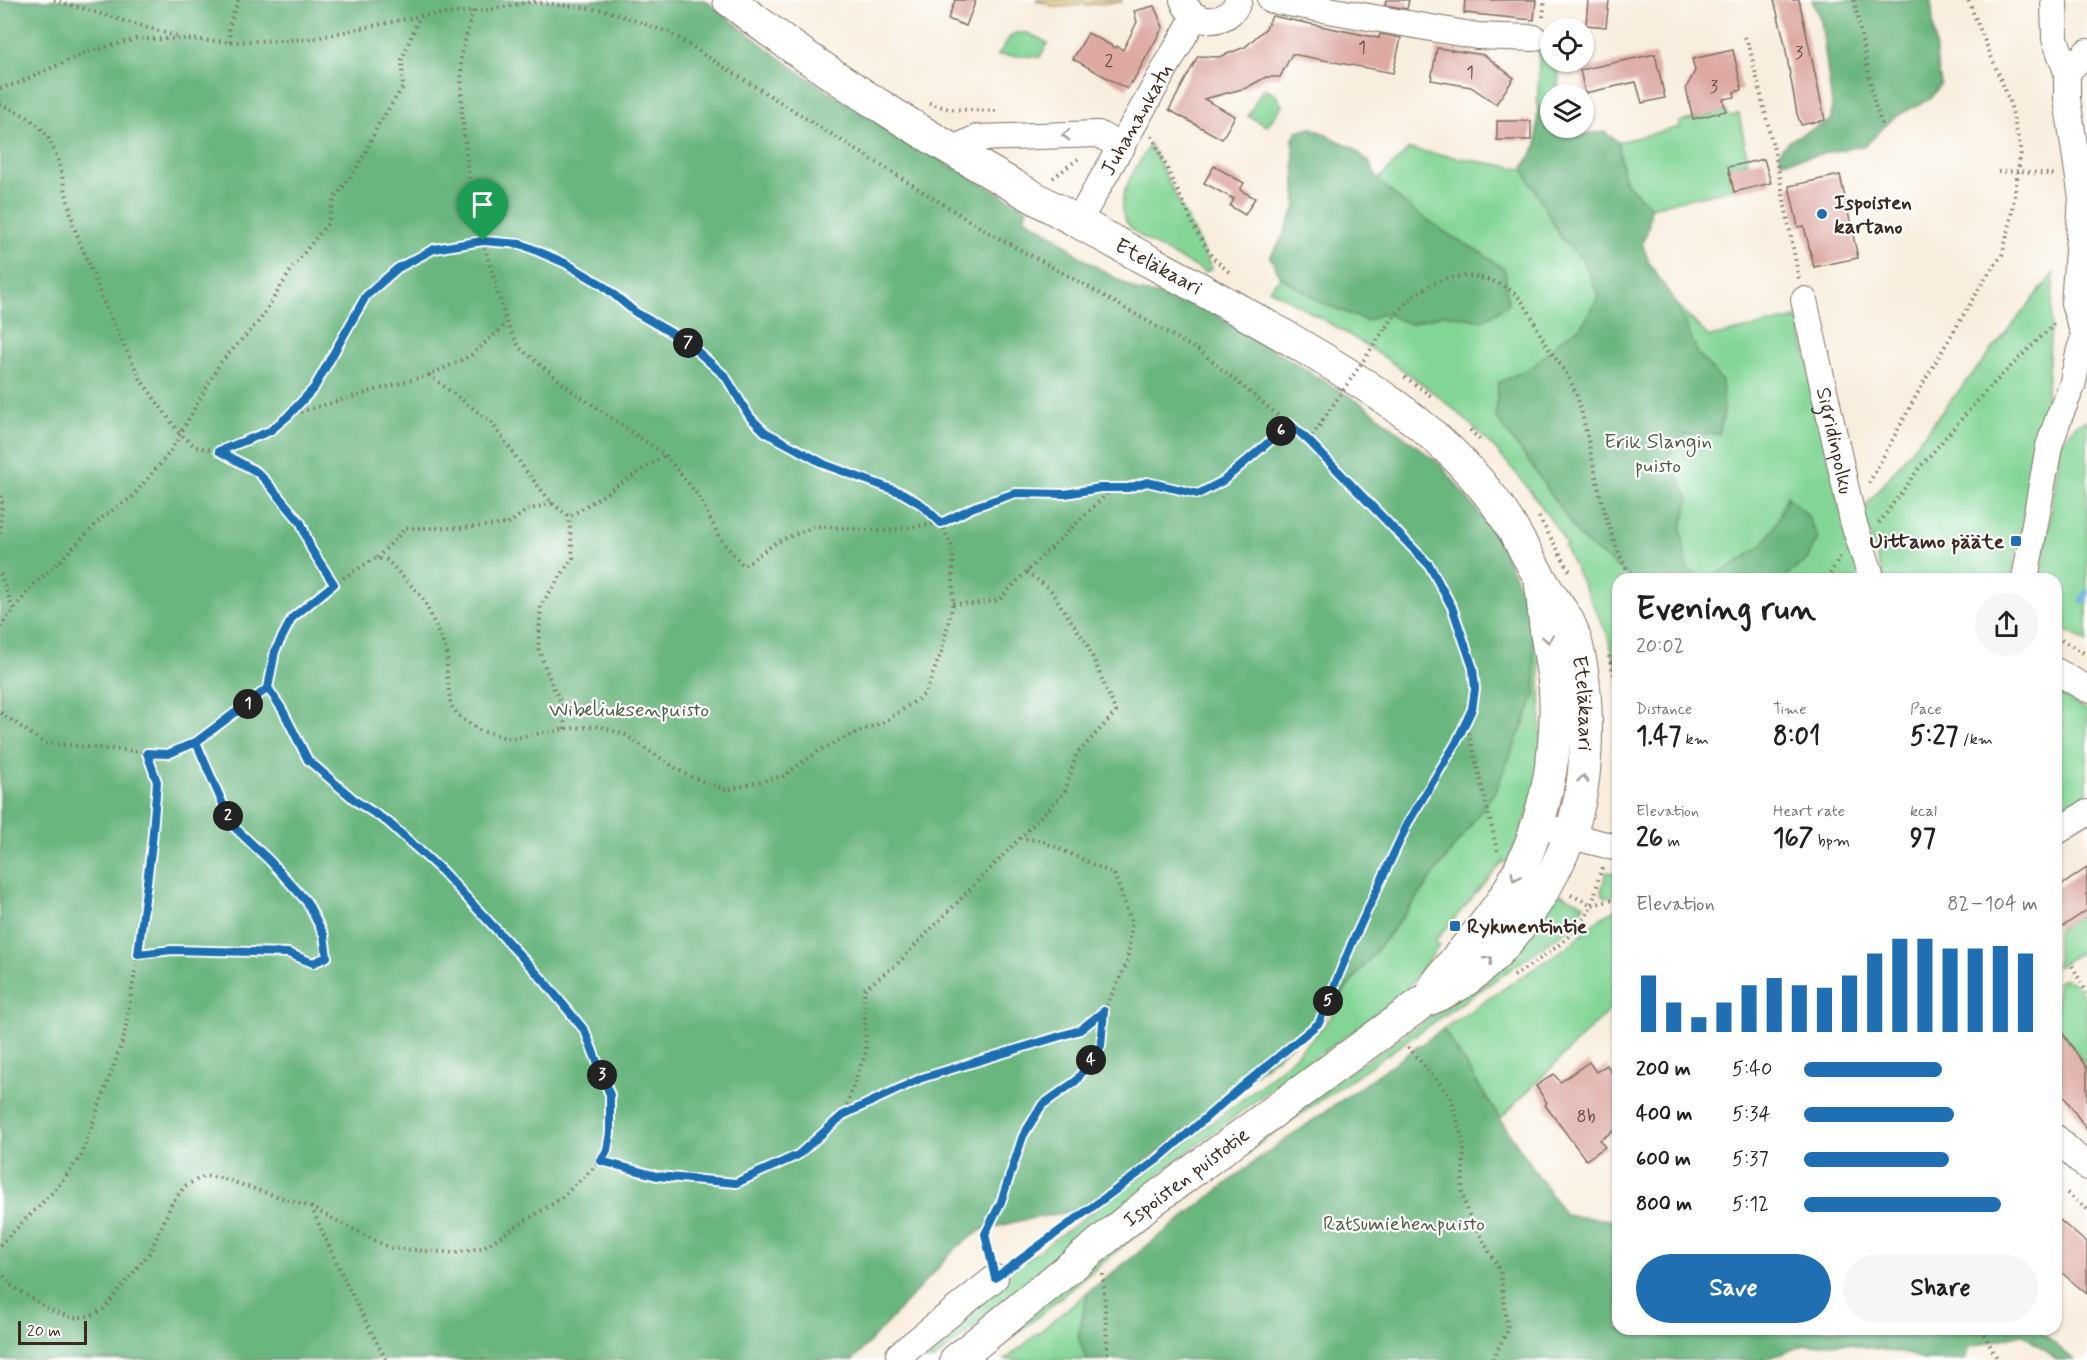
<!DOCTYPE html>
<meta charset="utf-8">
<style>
:root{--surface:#fff;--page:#f6f6f6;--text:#202124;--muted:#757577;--accent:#1f6fb2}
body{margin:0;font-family:Mynerve,sans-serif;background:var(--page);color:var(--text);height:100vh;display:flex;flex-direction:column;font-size:22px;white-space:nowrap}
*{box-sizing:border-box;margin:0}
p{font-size:20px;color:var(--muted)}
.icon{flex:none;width:33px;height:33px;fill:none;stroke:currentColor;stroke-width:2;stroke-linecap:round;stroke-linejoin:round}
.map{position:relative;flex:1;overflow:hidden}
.details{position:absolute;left:1612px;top:573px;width:450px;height:762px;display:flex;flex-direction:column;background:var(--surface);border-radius:18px;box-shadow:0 2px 4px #0004}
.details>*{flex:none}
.controls{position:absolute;left:1540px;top:18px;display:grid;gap:12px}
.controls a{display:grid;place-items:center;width:54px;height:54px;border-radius:50%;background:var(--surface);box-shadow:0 2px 4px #0004;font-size:30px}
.scale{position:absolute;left:18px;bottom:15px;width:69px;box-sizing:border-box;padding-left:6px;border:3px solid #3b2a1e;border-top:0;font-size:16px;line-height:21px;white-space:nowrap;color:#3b2a1e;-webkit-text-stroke:4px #fff;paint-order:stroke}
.pin{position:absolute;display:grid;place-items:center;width:51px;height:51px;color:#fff;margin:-62px -26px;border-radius:50% 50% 50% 0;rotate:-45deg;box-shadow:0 0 6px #0007}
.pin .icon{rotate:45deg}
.km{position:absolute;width:30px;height:30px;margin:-15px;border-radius:50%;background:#222;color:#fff;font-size:16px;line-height:30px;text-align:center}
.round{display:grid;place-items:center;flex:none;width:63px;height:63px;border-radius:32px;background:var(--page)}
.summary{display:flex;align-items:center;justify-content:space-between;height:102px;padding:0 24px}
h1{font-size:33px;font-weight:700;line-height:45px}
.figures{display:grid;grid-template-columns:repeat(3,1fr);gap:9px;height:102px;padding:6px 24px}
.figures div{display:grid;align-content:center}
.figures b{font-size:26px;font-weight:700}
.figures small{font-size:16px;font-weight:400}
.figures p{font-size:16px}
.chart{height:168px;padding:12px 24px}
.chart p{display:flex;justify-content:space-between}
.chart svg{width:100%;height:108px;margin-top:6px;stroke:var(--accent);stroke-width:6}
.button{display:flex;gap:12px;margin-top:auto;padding:12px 24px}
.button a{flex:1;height:69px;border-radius:36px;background:var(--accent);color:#fff;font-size:24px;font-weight:700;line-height:69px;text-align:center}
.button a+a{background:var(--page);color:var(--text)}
ul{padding:0 24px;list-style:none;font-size:20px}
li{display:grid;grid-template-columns:96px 72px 1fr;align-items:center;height:45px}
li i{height:15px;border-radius:8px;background:var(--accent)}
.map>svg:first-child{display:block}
.green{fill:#83d596;stroke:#5f805a;stroke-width:1.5}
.forest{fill:#6ab67f;stroke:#52704e;stroke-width:1.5}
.sand{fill:#eeda9e;stroke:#94825e;stroke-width:1.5}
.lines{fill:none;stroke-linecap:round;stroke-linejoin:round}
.stream{stroke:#61a8d8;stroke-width:7}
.building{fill:#dda9a2}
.minor-casing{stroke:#7d6f61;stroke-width:28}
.major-casing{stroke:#7d6f61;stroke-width:34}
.path{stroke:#7d6f61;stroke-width:4;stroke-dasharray:1.5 4.5;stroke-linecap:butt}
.minor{stroke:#fff;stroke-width:26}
.major{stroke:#fff;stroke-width:32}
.path-bridge{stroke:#7d6f61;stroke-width:4;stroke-dasharray:1.5 4.5;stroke-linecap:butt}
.oneway{stroke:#a79f9a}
.route-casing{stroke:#fff;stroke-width:12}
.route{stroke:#1f6fb2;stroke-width:8}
.poi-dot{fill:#1f6fb2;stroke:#fff;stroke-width:2}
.labels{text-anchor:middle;stroke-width:4.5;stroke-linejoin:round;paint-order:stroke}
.number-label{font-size:18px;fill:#644a3f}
.street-label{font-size:21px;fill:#3b2a1e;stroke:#fff}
.poi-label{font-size:21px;font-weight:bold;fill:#3b2a1e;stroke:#fff;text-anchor:start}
.park-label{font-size:21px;fill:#515d42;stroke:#fff}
</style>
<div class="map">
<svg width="2087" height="1360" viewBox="0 0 2087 1360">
<rect width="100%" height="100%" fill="#fff"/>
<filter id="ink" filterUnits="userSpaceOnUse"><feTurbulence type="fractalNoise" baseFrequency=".0167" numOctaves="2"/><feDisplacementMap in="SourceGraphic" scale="12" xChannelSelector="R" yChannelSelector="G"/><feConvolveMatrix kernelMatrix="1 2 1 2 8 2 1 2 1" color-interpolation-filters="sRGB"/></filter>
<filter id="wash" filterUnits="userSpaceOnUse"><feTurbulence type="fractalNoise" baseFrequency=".008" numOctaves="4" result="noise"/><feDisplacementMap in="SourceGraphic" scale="24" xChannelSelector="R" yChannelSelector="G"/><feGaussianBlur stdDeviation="1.35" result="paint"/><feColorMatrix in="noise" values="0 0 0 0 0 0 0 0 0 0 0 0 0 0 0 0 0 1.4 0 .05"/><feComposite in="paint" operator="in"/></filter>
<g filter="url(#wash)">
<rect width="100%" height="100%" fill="#f8eede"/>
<g class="green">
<polygon points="1016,33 1028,33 1048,43 1040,57 998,55 1010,37"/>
<path d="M 1551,47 L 1551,62 L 1559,62 L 1558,94 L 1551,94 L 1551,128 L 1557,185 L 1709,337 L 1797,318 L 1865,579 L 1618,579 L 1618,672 L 1607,634 L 1564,546 L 1567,545 C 1489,416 1397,360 1269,289 L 1409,149 L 1523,169 L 1537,145 L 1539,49 Z"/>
<polygon points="1263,88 1276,95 1282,106 1267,126 1248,116"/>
<polygon points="1726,111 1730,116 1739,114 1748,162 1728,168 1733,189 1651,207 1626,183 1623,175 1618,142 1680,127 1679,122"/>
<path d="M 1150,144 L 1212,269 L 1205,272 C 1187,262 1142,241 1130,227 C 1123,219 1120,208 1123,197 C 1127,179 1141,160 1150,144 Z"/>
<polygon points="2054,273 2046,407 2011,579 1884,579 1862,511"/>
<path d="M 2087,420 L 2087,642 L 2057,626 L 2056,579 L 2041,579 L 2060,447 C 2066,435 2073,424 2087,420 Z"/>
<polygon points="1532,615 1539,633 1542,777 1508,864 1504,861 1435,941 1440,945 1400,998 1263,1095 1168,1167 934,1360 918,1360 918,1352 1018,1266 1162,1161 1257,1088 1296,1055 1324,1026 1337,1009 1340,997 1417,898 1496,790"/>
<polygon points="2057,692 2087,711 2087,794 2057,814"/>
<polygon points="1606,872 1618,873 1618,894 1606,897 1602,895 1601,891"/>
<polygon points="1555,891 1584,904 1571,926 1563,933 1278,1130 1123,1246 985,1360 974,1360 1120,1241 1345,1075 1453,1002"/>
<polygon points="1618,907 1618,1003 1608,1011 1500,1119 1443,1029 1568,946 1598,920"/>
<polygon points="2087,910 2087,948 2057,967 2057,931"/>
<polygon points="2064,979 2076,983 2087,1003 2087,1068 2057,1024 2057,982"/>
<polygon points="1088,1292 1079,1337 1087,1360 1005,1360"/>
</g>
<g class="forest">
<path d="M 0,0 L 705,0 C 744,31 782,61 823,88 C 889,131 958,170 1027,209 L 1024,218 L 1057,237 L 1083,259 L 1139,292 L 1176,296 L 1201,306 L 1364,405 L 1441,465 L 1497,536 L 1532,615 L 1536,693 L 1496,790 L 1417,898 L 1319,1023 L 1153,1156 L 1079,1210 L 1023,1220 L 982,1230 L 957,1247 L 853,1360 L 0,1360 Z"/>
<path d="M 1812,0 L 1931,0 L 1937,63 L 1941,83 L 1932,98 L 1894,117 L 1866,145 L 1781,162 L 1780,151 C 1791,135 1813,130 1831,121 L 1832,104 L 1821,21 Z"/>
<polygon points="1538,107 1551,109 1551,128 1572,128 1577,135 1604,132 1618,142 1623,175 1626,183 1651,207 1648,229 1642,243 1649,263 1677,305 1698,354 1722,381 1724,412 1719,434 1686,434 1668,456 1689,500 1681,530 1688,571 1708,579 1633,579 1617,567 1580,538 1528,460 1496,418 1498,383 1534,366 1560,340 1581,327 1599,296 1584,261 1562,239 1523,169 1537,145"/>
<polygon points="1312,128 1353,148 1370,163 1378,181 1413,210 1451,236 1480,252 1505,270 1508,304 1483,321 1444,314 1410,324 1383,313 1366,321 1318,301 1281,277 1270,257 1281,240 1296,206 1293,139 1297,131"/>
<path d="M 1787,496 L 1807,515 L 1818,538 L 1806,561 L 1781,579 L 1709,579 C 1725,570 1752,555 1764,542 C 1775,530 1781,511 1787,496 Z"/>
<polygon points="1443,1029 1500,1119 1565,1215 1618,1221 1618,1329 2037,1329 2074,1360 2058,1360 2022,1334 1970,1347 1965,1360 1923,1360 1912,1355 1844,1343 1805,1345 1764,1360 1087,1360 1078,1337 1088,1292 1259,1158"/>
</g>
<polygon class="sand" points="1036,0 1122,0 1122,2 1055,7"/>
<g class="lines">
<polyline class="stream" points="2082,601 2087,593"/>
</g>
<g id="blocks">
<g class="building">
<polygon points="955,0 976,0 966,26 948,19"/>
<polygon points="1386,0 1409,0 1407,9 1385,5"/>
<polygon points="1465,0 1536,0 1534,20 1464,13"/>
<polygon points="1588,0 1609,0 1606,27 1586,25"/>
<polygon points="1774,0 1799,0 1825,120 1801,125 1797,114 1784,40"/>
<polygon points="1154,6 1163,27 1132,83 1131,82 1127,89 1073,59 1088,33 1116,48 1117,46 1123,50 1137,22 1134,11"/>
<polygon points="1272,16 1379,38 1380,34 1401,38 1393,73 1292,54 1280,77 1266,77 1246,88 1204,99 1235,116 1222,139 1169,110 1198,56 1219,57 1245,47 1266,28"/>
<polygon points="1437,48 1484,55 1514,78 1496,104 1471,87 1431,80"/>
<polygon points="1733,50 1742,90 1734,92 1735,97 1723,99 1726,111 1693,119 1686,88 1695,71 1692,59"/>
<polygon points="1655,54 1665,98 1642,103 1636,82 1585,93 1580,70"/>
<rect x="1497" y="121" width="34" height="19"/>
<polygon points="1764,159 1771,183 1734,192 1728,167"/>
<polygon points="1214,166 1244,183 1240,190 1255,198 1245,215 1230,206 1234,199 1204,183"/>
<polygon points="1840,175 1858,258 1814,267 1804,226 1798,227 1789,186"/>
<polygon points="2087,868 2087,910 2056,931 2056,889"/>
<polygon points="2056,1024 2087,1068 2087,1130 2056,1085"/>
<polygon points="1589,1062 1596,1072 1607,1065 1618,1083 1618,1128 1600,1140 1605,1147 1586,1160 1545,1105 1547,1103 1536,1086 1554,1074 1560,1082"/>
<polygon points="2056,1217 2087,1243 2087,1294 2056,1268"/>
</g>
</g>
</g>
<g filter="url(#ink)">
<use href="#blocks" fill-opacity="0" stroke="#7d6f61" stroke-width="1.5"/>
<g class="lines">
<g class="minor-casing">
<g id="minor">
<path d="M 1183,0 C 1193,28 1229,26 1239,0"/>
<polyline points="1271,0 1477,36 1534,38"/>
<polyline points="2054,0 2055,39 2067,72 2067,99 2082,198 2074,304 2084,334"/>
<polyline points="2067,72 2087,52"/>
<polyline points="951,150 977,138 1098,134 1122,147"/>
<path id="s1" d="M 1078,222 L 1195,16"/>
<path id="s2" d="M 1804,300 L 1853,521 L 1872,579"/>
<polyline points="2025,579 2049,446 2059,417 2072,386 2079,353 2087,328"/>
<polyline points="2056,671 2087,689"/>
<polyline points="1553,829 1571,836 1618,848"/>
<polyline points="2056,832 2087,813"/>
<polyline points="2056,1138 2087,1167"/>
<polyline points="903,1360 899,1355 995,1278"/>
</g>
</g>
<g class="major-casing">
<g id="major">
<path id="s3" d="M 729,0 C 838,85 959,156 1080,223 C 1155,265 1231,304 1305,348 C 1374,389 1438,429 1488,493 C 1511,521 1525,553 1543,583 C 1550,596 1561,608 1568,621 C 1589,665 1589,746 1581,793 C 1569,861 1520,942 1463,982 C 1451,990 1436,996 1423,1002 L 1149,1203 L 956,1360"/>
<path d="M 1434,987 C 1458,955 1486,927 1507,893 C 1542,834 1559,758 1555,690 C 1553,670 1549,650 1546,631 C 1544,616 1543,600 1541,585"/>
</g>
</g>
<g class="path">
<polyline points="54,0 179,37"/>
<polyline points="1854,0 1875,105 1883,128"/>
<polyline points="534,2 605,10 668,32 986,231 1083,284 1201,352 1309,441 1399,532 1429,565 1452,607 1464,638 1473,668 1475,689 1472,709 1456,743 1408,823 1352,943 1319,1023 1245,1084 1158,1159 1012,1265"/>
<polyline points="473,11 461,56 462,114 469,181 483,241 507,324 520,348 571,390 665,455 698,495 721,540 743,566 777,542 816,526 884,531 941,523 974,507 1015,493 1065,494 1100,488 1128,488 1147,482 1198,494 1223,481 1290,424"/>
<polyline points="1543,17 1545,0"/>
<polyline points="1745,37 1750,49 1777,163 1799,279"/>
<polyline points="230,42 229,27 238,0"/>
<polyline points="0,88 18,83 87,52 136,39 186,39 230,42 310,39 420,16 488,10 534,1"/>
<polyline points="929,103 949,109 996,111"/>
<path d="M 0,104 L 26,116 L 40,127 L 48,137 L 58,159 L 74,227 L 109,315 L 141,380 L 180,434 L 196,447 L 219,451 L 270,431 L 288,416 L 314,388 L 366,295 L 398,268 L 434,249 L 483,241 L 521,244 L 565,263 L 601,284 L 635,312 L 687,342 L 725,376 L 750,417 L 765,432 L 827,465 L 902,493 L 922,505 L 941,523 L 953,549 L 953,603 L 941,653 L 925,694 L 886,721 L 848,736 L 820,750 L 783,776 L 727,790 L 688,776 L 625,735 L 600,726 L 565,729 L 510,739 L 479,730 L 461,718 L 451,706 L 447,675 L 447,652 L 423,598 L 387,560 L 376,558 C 337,582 291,605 275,651 C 272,663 271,676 269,688 L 196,742 L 168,754 L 44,743 L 0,712"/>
<polyline points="1152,136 1197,233 1212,257 1229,272"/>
<polyline points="1998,172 2019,171 2057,175"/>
<polyline points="1053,178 1078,159"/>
<path d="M 1386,327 C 1410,295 1441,267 1485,279 C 1498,283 1511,288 1520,299 C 1532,313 1537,331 1547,346 C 1555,359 1566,370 1572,384 C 1580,401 1583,419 1587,436 C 1598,484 1606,538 1633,579"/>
<polyline points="429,375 491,422 526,471 552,503 569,517 665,455"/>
<polyline points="1405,377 1431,396"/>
<polyline points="289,415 429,375 470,356 507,324"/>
<polyline points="1470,430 1482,442"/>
<polyline points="1309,441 1323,420"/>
<polyline points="220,451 257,472 266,481 301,523 311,549 335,584"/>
<polyline points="1869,483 1921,387 1984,280 2002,255 2010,224 2021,152 2010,102 1968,0"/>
<polyline points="0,496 2,503 0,535"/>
<polyline points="1539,517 1571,573"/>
<polyline points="1879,523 1920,467 1983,394 2056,322"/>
<polyline points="377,558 406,528 461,528 508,524 527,510 552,503"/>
<polyline points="0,574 13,609"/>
<polyline points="1827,579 1840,557"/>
<polyline points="953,603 973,604 999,600 1026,572"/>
<polyline points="0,627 34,584 59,562 104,516 132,497 170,452 220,363 260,320 293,267 327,224 335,197 359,165 378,125 403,87 402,59 420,16"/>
<polyline points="2056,637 2087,655"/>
<polyline points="1609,656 1618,690"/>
<polyline points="1466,721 1498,853"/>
<polyline points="565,729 563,706 552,685 538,648 541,605 573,558 569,517"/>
<polyline points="1613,822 1618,802"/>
<polyline points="1571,895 1592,905 1618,899"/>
<polyline points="138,954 172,949 288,953 313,963 327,957 324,935 307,902 270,861 232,825 196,742"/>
<polyline points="2072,966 2087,993"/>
<path d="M 1514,976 C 1542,957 1579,937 1592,904 C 1596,892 1598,879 1602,867"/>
<polyline points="1408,1047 1451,1097 1464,1145 1462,1193 1467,1211 1500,1271 1508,1330 1492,1360"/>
<polyline points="844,1115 922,1078 1080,1030 1104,1011 1127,963 1132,923 1114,874 1042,841 1021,838"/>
<polyline points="601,1161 657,1176 736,1183 798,1155 843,1115 866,1051 864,989 896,965 1065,792 1076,755 1116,712 1088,646 1049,588 1026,572 1113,488"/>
<polyline points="2067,1193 2087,1209"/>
<polyline points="311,1207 344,1279 386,1360"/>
<polyline points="0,1245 56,1189 81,1156 124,1037 142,929 152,843 157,781 147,753"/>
<polyline points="990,1256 985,1234 1001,1202 1023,1136 1042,1105 1076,1081 1101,1046 1104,1011"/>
<polyline points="0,1271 12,1286 50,1310 73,1318 90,1316 104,1309 150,1252 172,1203 185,1186 204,1176 221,1178 310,1207 390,1248 455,1253 482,1248 560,1199 601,1161 607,1150 611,1133 610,1095 585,1031 545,981 442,871 388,822 357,802 308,760 282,709 269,688"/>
<polyline points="1103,1274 1108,1360"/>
<polyline points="1981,1329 1998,1360"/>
</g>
<use href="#minor" class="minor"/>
<use href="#major" class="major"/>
<polyline class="path-bridge" points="1323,420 1386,327"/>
</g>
<defs><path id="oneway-chevron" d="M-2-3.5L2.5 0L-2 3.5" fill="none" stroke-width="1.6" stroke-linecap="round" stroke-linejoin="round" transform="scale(1.5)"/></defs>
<g class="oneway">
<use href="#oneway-chevron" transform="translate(1066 135) rotate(179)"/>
<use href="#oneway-chevron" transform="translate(1548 639) rotate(81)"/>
<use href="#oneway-chevron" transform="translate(1583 779) rotate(-83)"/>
<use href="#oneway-chevron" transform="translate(1515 877) rotate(116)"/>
<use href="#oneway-chevron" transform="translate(1489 960) rotate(-44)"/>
</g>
</g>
<g class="lines" filter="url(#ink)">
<g class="route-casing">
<polyline id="route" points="483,241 434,249 398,268 366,296 314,388 288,416 270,431 219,451 257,472 266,481 301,523 311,549 334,584 292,618 275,651 268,688 196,742 168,754 147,753 157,782 152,843 138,954 172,950 288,953 313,963 327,957 324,935 307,902 270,861 232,825 196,742 268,688 282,709 308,760 357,802 388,822 442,871 544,981 585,1031 610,1095 610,1133 607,1150 601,1161 657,1176 736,1183 798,1155 843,1115 922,1078 1080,1030 1104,1011 1101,1046 1076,1081 1042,1105 1023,1136 1001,1202 985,1234 995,1278 1158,1159 1245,1084 1319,1023 1352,943 1408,823 1456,743 1472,709 1475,689 1473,668 1452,607 1429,565 1309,441 1290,424 1223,481 1198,494 1147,482 1128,488 1100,488 1065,494 1016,493 974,507 941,523 922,505 902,493 826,465 765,432 750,417 725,376 687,342 635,312 601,284 565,263 521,244 483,241"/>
</g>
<use href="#route" class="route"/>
</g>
<g class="poi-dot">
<circle cx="1822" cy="214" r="6"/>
<rect x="2010" y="535" width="12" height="12" rx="3"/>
<rect x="1449" y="920" width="12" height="12" rx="3"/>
</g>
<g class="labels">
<g class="number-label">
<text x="1362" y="53">1</text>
<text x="1799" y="58">3</text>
<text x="1109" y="66">2</text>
<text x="1470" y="78">1</text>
<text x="1714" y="92">3</text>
<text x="1586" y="1122">8b</text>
</g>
<g class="street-label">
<text dy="7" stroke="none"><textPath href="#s1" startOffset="118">Juhanankatu</textPath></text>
<text dy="7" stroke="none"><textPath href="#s3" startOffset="506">Eteläkaari</textPath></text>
<text dy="7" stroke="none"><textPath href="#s2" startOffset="144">Sigridinpolku</textPath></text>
<text dy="7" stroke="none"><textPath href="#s3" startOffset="1144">Eteläkaari</textPath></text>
<text transform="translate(1186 1177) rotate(-37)" y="7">Ispoisten puistotie</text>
</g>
<g class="poi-label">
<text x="1834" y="209">Ispoisten<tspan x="1834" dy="24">kartano</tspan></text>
<text x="2004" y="548" text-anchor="end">Uittamo pääte</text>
<text x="1467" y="933">Rykmentintie</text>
</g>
<g class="park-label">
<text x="1658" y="448">Erik Slangin<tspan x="1658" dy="24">puisto</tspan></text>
<text x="629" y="716">Wibeliuksenpuisto</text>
<text x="1404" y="1230">Ratsumiehenpuisto</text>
</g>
</g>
</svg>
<div class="controls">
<a><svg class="icon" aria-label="locate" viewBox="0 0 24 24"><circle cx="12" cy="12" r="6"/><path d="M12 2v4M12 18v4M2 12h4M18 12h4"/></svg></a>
<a><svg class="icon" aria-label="layers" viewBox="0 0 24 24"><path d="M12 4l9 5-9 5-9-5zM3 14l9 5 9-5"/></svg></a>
</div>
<div class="scale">20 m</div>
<div class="pin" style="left:483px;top:241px;background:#1e9e55"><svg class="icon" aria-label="arrive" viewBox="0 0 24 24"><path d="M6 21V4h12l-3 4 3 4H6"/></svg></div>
<b class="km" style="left:248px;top:704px">1</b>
<b class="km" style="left:228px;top:816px">2</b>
<b class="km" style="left:602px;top:1075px">3</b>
<b class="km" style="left:1091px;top:1060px">4</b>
<b class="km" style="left:1328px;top:1001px">5</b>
<b class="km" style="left:1281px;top:431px">6</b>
<b class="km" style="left:688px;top:343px">7</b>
<section class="details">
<div class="summary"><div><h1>Evening run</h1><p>20:02</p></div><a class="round"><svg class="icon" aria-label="share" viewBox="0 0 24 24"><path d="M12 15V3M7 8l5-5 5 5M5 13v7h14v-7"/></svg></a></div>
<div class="figures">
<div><p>Distance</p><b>1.47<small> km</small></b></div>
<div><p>Time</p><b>8:01</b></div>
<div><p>Pace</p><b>5:27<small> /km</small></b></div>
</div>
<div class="figures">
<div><p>Elevation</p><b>26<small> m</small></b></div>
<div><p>Heart rate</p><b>167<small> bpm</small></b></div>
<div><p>kcal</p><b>97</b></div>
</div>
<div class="chart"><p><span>Elevation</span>82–104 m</p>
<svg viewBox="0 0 160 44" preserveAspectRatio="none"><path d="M5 44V21M15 44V32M25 44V38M35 44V32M45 44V25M55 44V22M65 44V25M75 44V26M85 44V21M95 44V12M105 44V6M115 44V6M125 44V10M135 44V10M145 44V9M155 44V12"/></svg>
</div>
<ul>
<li><b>200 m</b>5:40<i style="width:59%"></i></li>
<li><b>400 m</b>5:34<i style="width:64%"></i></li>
<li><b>600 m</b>5:37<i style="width:62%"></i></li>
<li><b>800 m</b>5:12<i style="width:84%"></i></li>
</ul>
<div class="button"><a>Save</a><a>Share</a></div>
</section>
</div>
